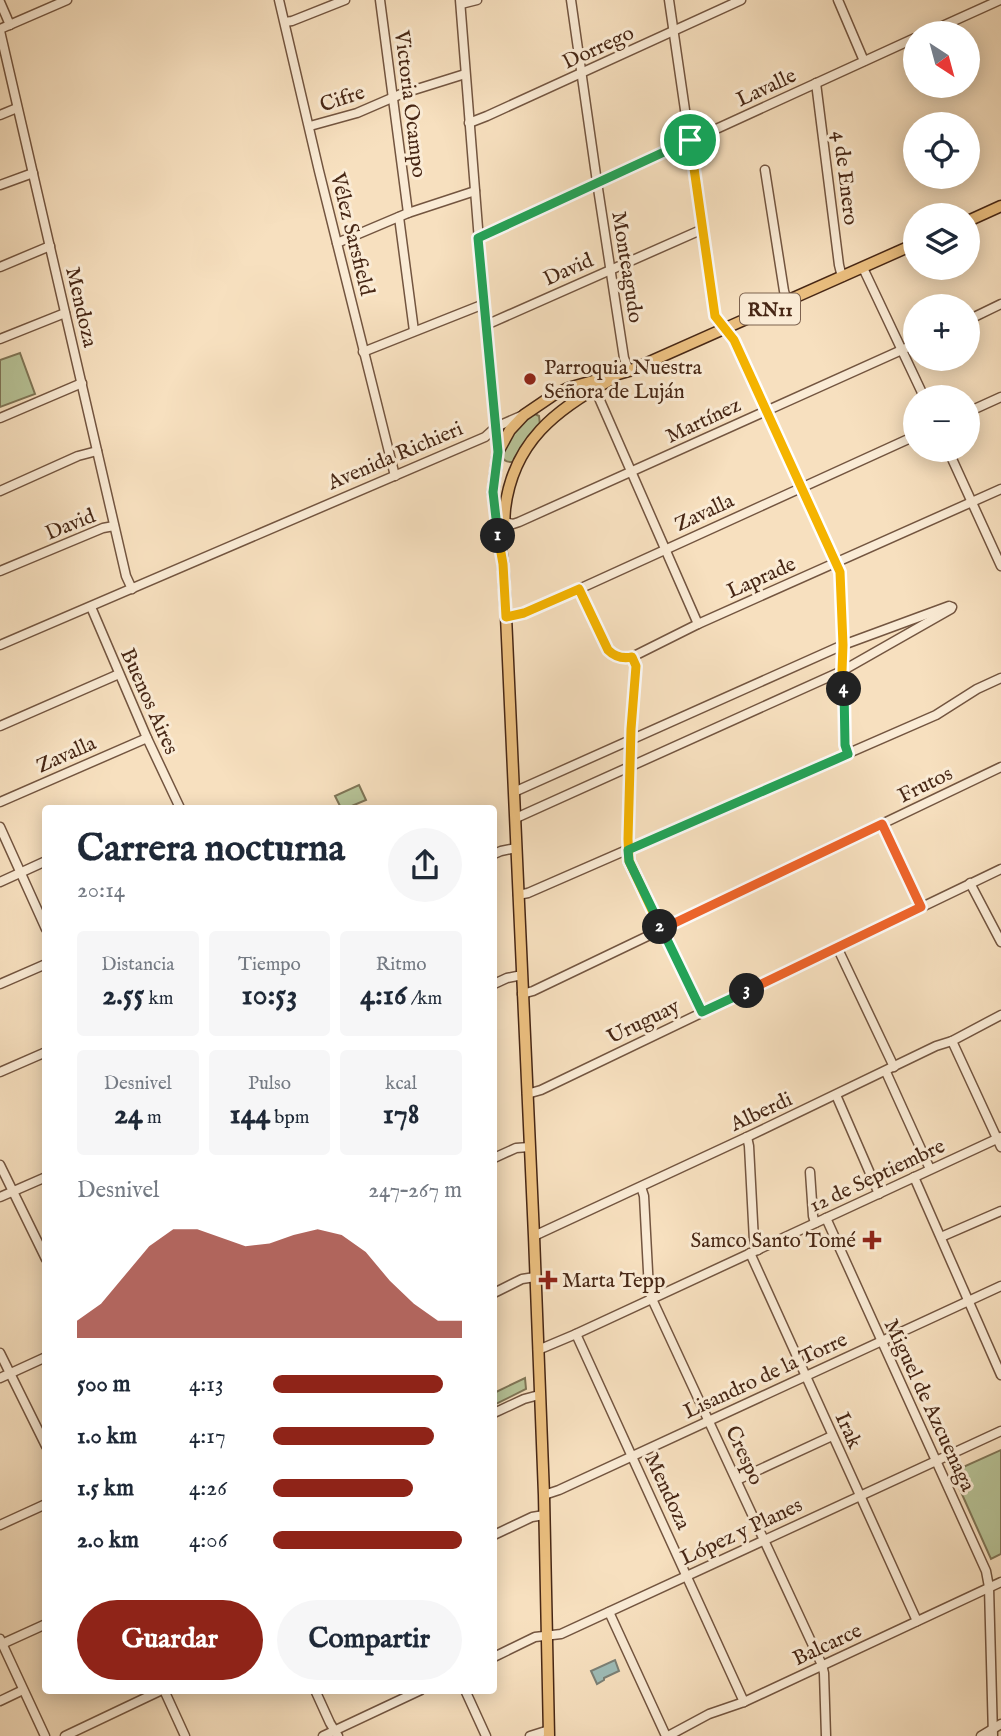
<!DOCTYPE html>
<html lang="es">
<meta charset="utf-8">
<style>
:root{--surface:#fff;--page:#f6f6f7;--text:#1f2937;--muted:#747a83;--accent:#8f2418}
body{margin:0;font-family:"IM FELL English",serif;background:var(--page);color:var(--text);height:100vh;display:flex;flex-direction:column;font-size:26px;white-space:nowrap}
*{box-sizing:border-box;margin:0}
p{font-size:23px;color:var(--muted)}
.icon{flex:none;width:38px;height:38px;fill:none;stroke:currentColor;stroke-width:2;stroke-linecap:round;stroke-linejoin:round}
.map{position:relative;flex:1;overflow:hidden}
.panel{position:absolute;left:42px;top:805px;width:455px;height:889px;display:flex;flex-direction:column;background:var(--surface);border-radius:7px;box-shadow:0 4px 18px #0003}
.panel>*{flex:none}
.needle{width:46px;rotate:144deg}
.buttons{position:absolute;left:903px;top:21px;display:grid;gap:14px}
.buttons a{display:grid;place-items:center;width:77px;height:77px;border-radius:50%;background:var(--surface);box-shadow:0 4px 18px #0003;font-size:35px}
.pin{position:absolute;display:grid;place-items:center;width:60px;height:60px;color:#fff;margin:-30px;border:4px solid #fff;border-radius:50%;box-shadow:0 2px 7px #0007}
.km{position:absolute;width:35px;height:35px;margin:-18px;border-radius:50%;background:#222;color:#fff;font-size:19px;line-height:35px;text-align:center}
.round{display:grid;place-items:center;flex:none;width:74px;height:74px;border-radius:37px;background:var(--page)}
.overview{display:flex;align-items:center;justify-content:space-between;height:119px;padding:0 35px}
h1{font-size:38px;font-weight:700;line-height:52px}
.metrics{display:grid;grid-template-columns:repeat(3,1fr);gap:10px;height:119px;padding:7px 35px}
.metrics div{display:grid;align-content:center;border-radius:7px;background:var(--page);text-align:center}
.metrics b{font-size:30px;font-weight:700}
.metrics small{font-size:19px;font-weight:400}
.metrics p{font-size:19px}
.chart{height:196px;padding:14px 35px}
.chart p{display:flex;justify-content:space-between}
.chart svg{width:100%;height:126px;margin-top:7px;fill:var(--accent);opacity:.7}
.primary-button{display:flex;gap:14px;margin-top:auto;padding:14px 35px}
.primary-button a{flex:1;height:80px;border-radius:42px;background:var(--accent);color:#fff;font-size:28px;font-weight:700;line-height:80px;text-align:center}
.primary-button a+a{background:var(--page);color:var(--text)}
ul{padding:0 35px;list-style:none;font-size:23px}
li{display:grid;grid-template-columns:112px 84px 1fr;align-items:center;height:52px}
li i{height:18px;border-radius:9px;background:var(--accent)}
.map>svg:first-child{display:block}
.green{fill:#b7c397;stroke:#7f7556;stroke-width:2}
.water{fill:#9ebcb7;stroke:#7b8076;stroke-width:2}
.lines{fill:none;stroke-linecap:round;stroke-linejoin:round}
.minor-casing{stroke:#735540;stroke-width:11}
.major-casing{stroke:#472715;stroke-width:13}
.minor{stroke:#faebd5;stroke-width:8}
.major{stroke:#ecc080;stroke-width:10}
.split-1-casing{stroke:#fff;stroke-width:14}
.split-2-casing{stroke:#fff;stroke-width:14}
.split-3-casing{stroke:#fff;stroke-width:14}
.split-4-casing{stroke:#fff;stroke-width:14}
.split-5-casing{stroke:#fff;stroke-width:14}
.split-1{stroke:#22a559;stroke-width:9}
.split-2{stroke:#f5b400;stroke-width:9}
.split-3{stroke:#f0652b;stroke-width:9}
.split-4{stroke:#22a559;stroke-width:9}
.split-5{stroke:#f5b400;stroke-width:9}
.poi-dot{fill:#8f2418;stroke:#faebd5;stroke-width:2.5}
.labels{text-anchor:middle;stroke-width:6;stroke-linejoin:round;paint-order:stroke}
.shield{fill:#faebd5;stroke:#7d624f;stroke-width:2}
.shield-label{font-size:19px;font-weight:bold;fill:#472715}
.street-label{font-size:21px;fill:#472715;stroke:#faebd5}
.poi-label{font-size:21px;fill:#472715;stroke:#faebd5;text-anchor:start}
</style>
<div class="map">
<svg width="1001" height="1736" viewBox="0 0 1001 1736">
<rect width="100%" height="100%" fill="#f7e0bf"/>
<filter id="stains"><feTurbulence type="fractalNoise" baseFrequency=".00286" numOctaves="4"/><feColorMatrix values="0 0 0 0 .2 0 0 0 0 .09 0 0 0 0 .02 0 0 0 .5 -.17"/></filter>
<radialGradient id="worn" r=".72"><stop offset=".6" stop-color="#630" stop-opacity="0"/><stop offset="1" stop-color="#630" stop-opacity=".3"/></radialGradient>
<g class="green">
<polygon points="20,353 35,394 0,407 0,360"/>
<path d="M 535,414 L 539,416 L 540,425 L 514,462 C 508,462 505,462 502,457 C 506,439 518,428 531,415 Z"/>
<polygon points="359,785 366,800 347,808 341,808 335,796"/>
<polygon points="525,1378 526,1389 494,1405 494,1393"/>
<polygon points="1001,1450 1001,1554 991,1559 952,1472"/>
</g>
<polygon class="water" points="615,1660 619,1671 604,1678 604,1680 597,1684 591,1671"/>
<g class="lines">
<g class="minor-casing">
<g id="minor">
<polyline points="279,0 319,171 395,476"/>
<polyline points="380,0 408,213"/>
<polyline points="460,0 484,304 498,452"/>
<polyline points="571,0 597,182 624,358 629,371"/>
<polyline points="669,0 715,316 734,340 840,572 843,645 842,671 844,684 845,745 848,754"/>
<polyline points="838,0 864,61"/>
<polyline points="0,2 10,25"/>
<polyline points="461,4 477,0"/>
<polyline points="285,22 292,21 345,0"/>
<polyline points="0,29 67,0"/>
<polyline points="0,31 126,576 132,589"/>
<polyline points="927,33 1000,0"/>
<polyline points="816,83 839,265 842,277"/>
<polyline points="0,115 17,108"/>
<polyline points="469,123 487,116 741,0"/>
<polyline points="310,126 357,113 401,94 465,74"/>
<polyline points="765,170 784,291 787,301"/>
<polyline points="0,185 33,173"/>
<polyline points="399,217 414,331"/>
<polyline points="478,238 915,38"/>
<polyline points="337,243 408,213 475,191"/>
<polyline points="0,267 50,246"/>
<polyline points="863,268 924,397"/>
<polyline points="968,320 1001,304"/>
<polyline points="486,325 703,229"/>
<polyline points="0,339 65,313"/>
<polyline points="363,352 484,304"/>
<polyline points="595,389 698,624"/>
<polyline points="968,412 1001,397"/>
<polyline points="0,418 82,383"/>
<polyline points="948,450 1001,566"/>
<polyline points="0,491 78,456 97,451"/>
<polyline points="504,522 513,524 519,522 915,344"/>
<polyline points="0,571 103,528 114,526"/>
<path d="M 579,589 L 608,650 C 615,657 622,659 632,657 L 698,624 L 1001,489"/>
<polyline points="91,607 147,738 180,808"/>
<polyline points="506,616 524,613 579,589 915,436"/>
<polyline points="0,645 485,437 496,427 521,416"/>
<polyline points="632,657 636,665 631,729 628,839 629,861 702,1012"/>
<polyline points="0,726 119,674"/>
<polyline points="514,792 843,645 949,606"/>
<polyline points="0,802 147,738"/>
<polyline points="516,818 842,671 951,609 952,607"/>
<polyline points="882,824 921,907"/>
<polyline points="0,827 46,929"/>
<polyline points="494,854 501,851 516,848"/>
<polyline points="0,882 46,861"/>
<polyline points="970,883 1001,942"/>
<polyline points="518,895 528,893 936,715 977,689 1001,678"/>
<polyline points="837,947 894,1067"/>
<polyline points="0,984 46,964"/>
<polyline points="494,984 507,978 522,975"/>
<polyline points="522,994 533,991 1001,767"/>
<polyline points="952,1041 1001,1147"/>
<polyline points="0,1072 46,1052"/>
<polyline points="886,1072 930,1169"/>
<polyline points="527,1094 541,1090 1001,869"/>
<polyline points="836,1095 879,1194"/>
<polyline points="747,1137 749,1146 754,1241 758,1250"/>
<polyline points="494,1158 516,1148 529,1147"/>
<polyline points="0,1165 46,1259"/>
<polyline points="810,1172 813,1216 815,1223"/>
<polyline points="914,1177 1001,1375"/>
<polyline points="641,1187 644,1196 649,1290 652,1299 822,1665 824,1673 826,1736"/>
<polyline points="0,1197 46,1177"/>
<polyline points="826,1218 986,1571 989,1587 993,1736"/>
<polyline points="534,1236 747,1137 936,1046 952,1041 1001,1015"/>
<polyline points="941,1237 1001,1211"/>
<polyline points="750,1253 917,1621"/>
<polyline points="494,1293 522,1279 535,1277"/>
<polyline points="576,1334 744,1702"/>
<polyline points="538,1350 576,1334 1001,1137"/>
<polyline points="0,1353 46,1446"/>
<polyline points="0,1378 46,1357"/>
<polyline points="494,1413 524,1399 539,1395"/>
<polyline points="737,1480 832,1436"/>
<polyline points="544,1495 559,1490 1001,1286"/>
<polyline points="0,1525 46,1504"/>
<polyline points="494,1535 532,1517 544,1515"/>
<polyline points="609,1612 666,1736"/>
<polyline points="0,1639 45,1736"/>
<polyline points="2,1644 46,1624"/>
<polyline points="494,1657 535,1637 561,1634 1001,1431"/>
<polyline points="164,1690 185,1736"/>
<polyline points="315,1690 330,1723 338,1736"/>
<polyline points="465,1690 486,1736"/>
<polyline points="0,1701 23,1690"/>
<polyline points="65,1736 162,1690"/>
<polyline points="323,1736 421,1690"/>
<polyline points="530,1736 549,1730"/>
<polyline points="668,1736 709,1714 744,1702 1001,1582"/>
<polyline points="981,1736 1001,1724"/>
</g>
</g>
<g class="major-casing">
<g id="major">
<polyline points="968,221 1001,206"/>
<path d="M 504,542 C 504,531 504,520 505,509 C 513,442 556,409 612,379"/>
<polyline points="549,1736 544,1495 534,1236 506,616 503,563 493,492 498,452 510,430 524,415 552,396 568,388 629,371 915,244"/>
</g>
</g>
<use href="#minor" class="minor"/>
<use href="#major" class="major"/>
</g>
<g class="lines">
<g class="split-1-casing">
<polyline id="split-1" points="498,536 493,492 498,452 478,238 690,140"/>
</g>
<g class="split-2-casing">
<path id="split-2" d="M 498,536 L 503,564 L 506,617 L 524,613 L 579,589 L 608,650 C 615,657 622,659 632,657 L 636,666 L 631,729 L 628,839 L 629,861 L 660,927"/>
</g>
<g class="split-3-casing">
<polyline id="split-3" points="660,927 662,929 882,824 921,907 747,991"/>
</g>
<g class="split-4-casing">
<polyline id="split-4" points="747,991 702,1012 629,861 628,850 848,754 845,745 844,689"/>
</g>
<g class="split-5-casing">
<polyline id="split-5" points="690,140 715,316 734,340 840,572 843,645 842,671 844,689"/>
</g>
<use href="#split-1" class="split-1"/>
<use href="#split-2" class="split-2"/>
<use href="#split-3" class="split-3"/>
<use href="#split-4" class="split-4"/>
<use href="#split-5" class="split-5"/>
</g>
<g class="poi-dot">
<circle cx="530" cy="379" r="7"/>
<path d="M868.5 1229.5h7v7h7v7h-7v7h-7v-7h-7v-7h7z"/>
<path d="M544.5 1269.5h7v7h7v7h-7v7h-7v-7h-7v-7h7z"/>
</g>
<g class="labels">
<rect class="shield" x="740" y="293.5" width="60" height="31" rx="5"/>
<g class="shield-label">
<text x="770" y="316">RN11</text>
</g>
<g class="street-label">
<text transform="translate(598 47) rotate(-25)" y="7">Dorrego</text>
<text transform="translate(766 87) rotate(-25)" y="7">Lavalle</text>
<text transform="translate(342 98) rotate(-18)" y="7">Cifre</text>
<text transform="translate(411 104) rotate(83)" y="7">Victoria Ocampo</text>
<text transform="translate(846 178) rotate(83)" y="7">4 de Enero</text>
<text transform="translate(353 234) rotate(76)" y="7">Vélez Sarsfield</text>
<text transform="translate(628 267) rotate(81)" y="7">Monteagudo</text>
<text transform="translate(568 269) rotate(-24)" y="7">David</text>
<text transform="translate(82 307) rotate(77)" y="7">Mendoza</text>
<text transform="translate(703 420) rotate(-25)" y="7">Martínez</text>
<text transform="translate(395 455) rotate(-23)" y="7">Avenida Richieri</text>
<text transform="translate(704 512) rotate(-25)" y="7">Zavalla</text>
<text transform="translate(70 524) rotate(-22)" y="7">David</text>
<text transform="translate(761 577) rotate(-24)" y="7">Laprade</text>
<text transform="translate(150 701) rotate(66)" y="7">Buenos Aires</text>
<text transform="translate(66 754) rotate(-24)" y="7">Zavalla</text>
<text transform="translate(925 784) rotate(-26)" y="7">Frutos</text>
<text transform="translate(643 1021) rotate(-26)" y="7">Uruguay</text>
<text transform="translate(761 1111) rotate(-25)" y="7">Alberdi</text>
<text transform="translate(877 1175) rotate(-25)" y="7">12 de Septiembre</text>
<text transform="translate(765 1375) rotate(-25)" y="7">Lisandro de la Torre</text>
<text transform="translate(930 1405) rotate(65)" y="7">Miguel de Azcuenaga</text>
<text transform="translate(849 1430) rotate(66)" y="7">Irak</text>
<text transform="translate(745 1455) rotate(65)" y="7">Crespo</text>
<text transform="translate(668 1491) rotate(65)" y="7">Mendoza</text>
<text transform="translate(741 1531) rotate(-25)" y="7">López y Planes</text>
<text transform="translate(827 1644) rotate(-25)" y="7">Balcarce</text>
</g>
<g class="poi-label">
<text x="544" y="374">Parroquia Nuestra<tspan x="544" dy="24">Señora de Luján</tspan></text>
<text x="856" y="1247" text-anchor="end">Samco Santo Tomé</text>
<text x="562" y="1287">Marta Tepp</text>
</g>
</g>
<rect width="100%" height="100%" filter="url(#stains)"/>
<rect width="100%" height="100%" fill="url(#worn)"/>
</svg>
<div class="buttons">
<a><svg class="needle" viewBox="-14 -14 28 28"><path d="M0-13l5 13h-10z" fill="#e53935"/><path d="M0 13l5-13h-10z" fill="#747a83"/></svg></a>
<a><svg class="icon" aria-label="locate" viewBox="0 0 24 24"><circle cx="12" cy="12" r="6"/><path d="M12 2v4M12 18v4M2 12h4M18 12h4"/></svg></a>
<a><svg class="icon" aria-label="layers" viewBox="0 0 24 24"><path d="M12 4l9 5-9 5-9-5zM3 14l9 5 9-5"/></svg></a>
<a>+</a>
<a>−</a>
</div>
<div class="pin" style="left:690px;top:140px;background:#1e9e55"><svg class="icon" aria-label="arrive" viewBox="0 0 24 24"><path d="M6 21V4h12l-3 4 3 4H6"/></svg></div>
<b class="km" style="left:498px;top:536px">1</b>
<b class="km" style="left:660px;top:927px">2</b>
<b class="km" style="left:747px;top:991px">3</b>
<b class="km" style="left:844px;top:689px">4</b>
<section class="panel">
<div class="overview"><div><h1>Carrera nocturna</h1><p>20:14</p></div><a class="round"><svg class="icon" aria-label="share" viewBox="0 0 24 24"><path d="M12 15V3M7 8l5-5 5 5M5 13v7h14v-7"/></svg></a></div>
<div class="metrics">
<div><p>Distancia</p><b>2.55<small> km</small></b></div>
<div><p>Tiempo</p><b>10:53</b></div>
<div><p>Ritmo</p><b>4:16<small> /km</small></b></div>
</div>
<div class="metrics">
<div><p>Desnivel</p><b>24<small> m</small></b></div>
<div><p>Pulso</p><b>144<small> bpm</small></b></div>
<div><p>kcal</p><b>178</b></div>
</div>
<div class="chart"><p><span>Desnivel</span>247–267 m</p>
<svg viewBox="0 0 160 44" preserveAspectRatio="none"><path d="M0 44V38L10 32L20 22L30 12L40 6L50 6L60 9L70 12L80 11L90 8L100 6L110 8L120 14L130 24L140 32L150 38L160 38V44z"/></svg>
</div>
<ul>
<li><b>500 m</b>4:13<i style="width:90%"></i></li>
<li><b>1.0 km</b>4:17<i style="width:85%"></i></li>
<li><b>1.5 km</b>4:26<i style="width:74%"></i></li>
<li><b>2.0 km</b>4:06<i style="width:100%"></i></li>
</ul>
<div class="primary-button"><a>Guardar</a><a>Compartir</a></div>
</section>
</div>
